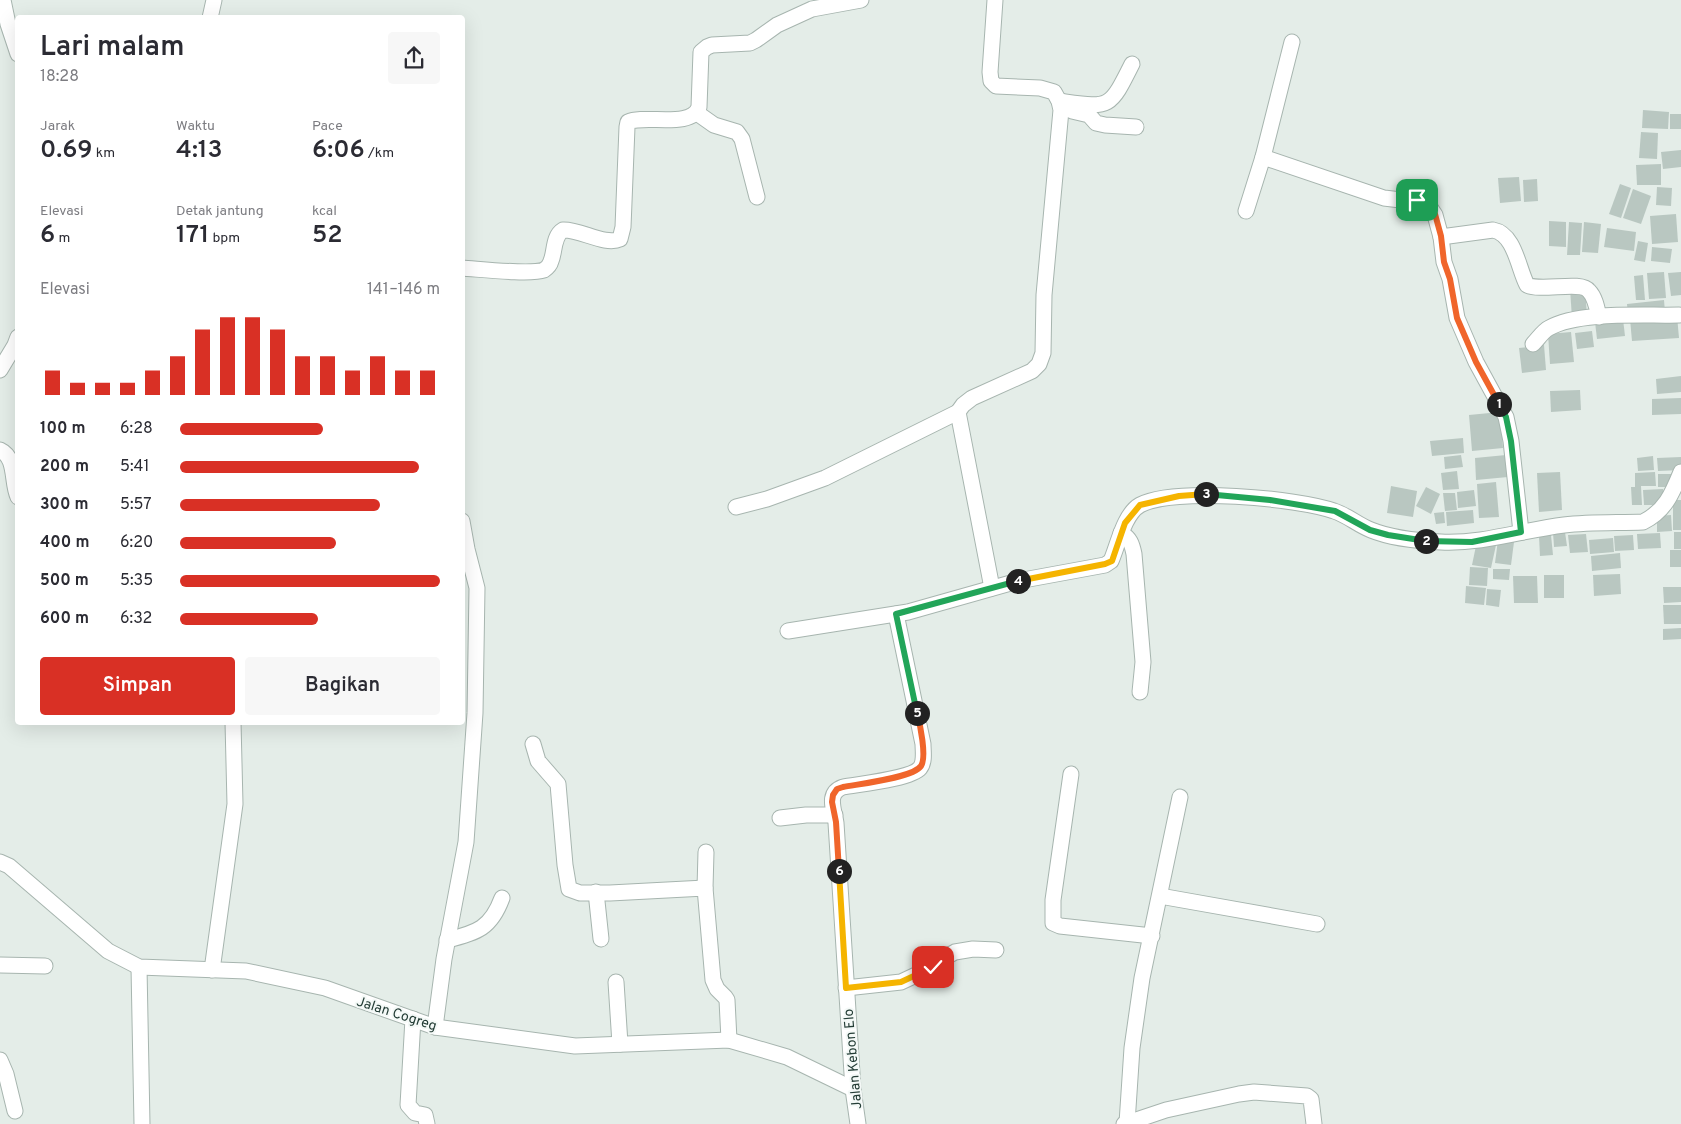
<!DOCTYPE html>
<html lang="id">
<meta charset="utf-8">
<style>
:root{--surface:#fff;--page:#f7f7f7;--text:#2b2b33;--muted:#7c7c81;--accent:#d93025}
body{margin:0;font-family:Overpass,sans-serif;background:var(--page);color:var(--text);height:100vh;display:flex;flex-direction:column;font-size:19px;white-space:nowrap}
*{box-sizing:border-box;margin:0}
p{font-size:16px;color:var(--muted)}
.icon{flex:none;width:28px;height:28px;fill:none;stroke:currentColor;stroke-width:2;stroke-linecap:round;stroke-linejoin:round}
.map{position:relative;flex:1;overflow:hidden}
.details{position:absolute;left:15px;top:15px;width:450px;height:710px;display:flex;flex-direction:column;background:var(--surface);border-radius:5px;box-shadow:0 5px 20px #0002}
.details>*{flex:none}
.pin{position:absolute;display:grid;place-items:center;width:42px;height:42px;color:#fff;margin:-21px;border-radius:10px;box-shadow:0 2px 8px #0006}
.km{position:absolute;width:25px;height:25px;margin:-12px;border-radius:50%;background:#222;color:#fff;font-size:14px;line-height:25px;text-align:center}
.round{display:grid;place-items:center;flex:none;width:52px;height:52px;border-radius:5px;background:var(--page)}
.overview{display:flex;align-items:center;justify-content:space-between;height:85px;padding:0 25px}
h1{font-size:28px;font-weight:600;line-height:38px}
.metrics{display:grid;grid-template-columns:repeat(3,1fr);gap:8px;height:85px;padding:5px 25px}
.metrics div{display:grid;align-content:center}
.metrics b{font-size:25px;font-weight:600}
.metrics small{font-size:14px;font-weight:400}
.metrics p{font-size:14px}
.chart{height:140px;padding:10px 25px}
.chart p{display:flex;justify-content:space-between}
.chart svg{width:100%;height:90px;margin-top:5px;stroke:var(--accent);stroke-width:6}
.action{display:flex;gap:10px;margin-top:auto;padding:10px 25px}
.action a{flex:1;height:58px;border-radius:5px;background:var(--accent);color:#fff;font-size:20px;font-weight:600;line-height:58px;text-align:center}
.action a+a{background:var(--page);color:var(--text)}
ul{padding:0 25px;list-style:none;font-size:16px}
li{display:grid;grid-template-columns:80px 60px 1fr;align-items:center;height:38px}
li i{height:12px;border-radius:6px;background:var(--accent)}
.map>svg:first-child{display:block}
.building{fill:#b9c7c1}
.lines{fill:none;stroke-linecap:round;stroke-linejoin:round}
.minor-casing{stroke:#a7b5af;stroke-width:17}
.minor{stroke:#fff;stroke-width:15}
.split-1-casing{stroke:#fff;stroke-width:10}
.split-2-casing{stroke:#fff;stroke-width:10}
.split-3-casing{stroke:#fff;stroke-width:10}
.split-4-casing{stroke:#fff;stroke-width:10}
.split-5-casing{stroke:#fff;stroke-width:10}
.split-6-casing{stroke:#fff;stroke-width:10}
.split-7-casing{stroke:#fff;stroke-width:10}
.split-1{stroke:#f0652b;stroke-width:6}
.split-2{stroke:#22a559;stroke-width:6}
.split-3{stroke:#22a559;stroke-width:6}
.split-4{stroke:#f5b400;stroke-width:6}
.split-5{stroke:#22a559;stroke-width:6}
.split-6{stroke:#f0652b;stroke-width:6}
.split-7{stroke:#f5b400;stroke-width:6}
.labels{text-anchor:middle;stroke-width:4;stroke-linejoin:round;paint-order:stroke}
.street-label{font-size:14px;fill:#243d36;stroke:#f4f9f7}
</style>
<div class="map">
<svg width="1681" height="1124" viewBox="0 0 1681 1124">
<rect width="100%" height="100%" fill="#e4ede8"/>
<g class="building">
<polygon points="1643,110 1669,112 1668,129 1642,128"/>
<rect x="1670" y="114" width="11" height="15"/>
<polygon points="1641,132 1658,133 1657,159 1639,158"/>
<polygon points="1681,150 1681,167 1663,169 1661,152"/>
<polygon points="1661,164 1661,185 1637,185 1636,165"/>
<polygon points="1519,177 1521,201 1500,203 1498,178"/>
<polygon points="1537,179 1538,201 1524,202 1523,180"/>
<polygon points="1620,184 1631,188 1621,218 1609,214"/>
<polygon points="1657,187 1672,188 1671,206 1656,205"/>
<polygon points="1633,189 1651,196 1641,224 1623,218"/>
<polygon points="1676,214 1678,242 1652,244 1650,216"/>
<polygon points="1549,221 1566,222 1566,247 1549,246"/>
<polygon points="1569,222 1582,223 1580,255 1567,255"/>
<polygon points="1584,222 1601,224 1598,253 1582,252"/>
<polygon points="1607,228 1636,232 1634,251 1604,247"/>
<polygon points="1638,241 1648,243 1645,262 1634,260"/>
<polygon points="1652,247 1672,249 1670,263 1651,261"/>
<polygon points="1664,272 1666,298 1649,299 1647,273"/>
<polygon points="1681,272 1681,295 1671,296 1668,273"/>
<polygon points="1643,275 1645,300 1636,300 1634,276"/>
<polygon points="1585,288 1587,316 1572,318 1570,289"/>
<polygon points="1664,300 1665,312 1628,315 1627,304"/>
<polygon points="1677,316 1679,338 1632,341 1630,319"/>
<polygon points="1623,319 1625,336 1597,339 1595,322"/>
<polygon points="1592,331 1594,347 1577,349 1575,333"/>
<polygon points="1571,332 1574,362 1550,364 1548,334"/>
<polygon points="1544,345 1546,370 1522,373 1519,348"/>
<polygon points="1681,376 1681,392 1657,394 1656,379"/>
<polygon points="1580,390 1581,410 1551,412 1550,391"/>
<polygon points="1681,398 1681,414 1652,415 1652,399"/>
<polygon points="1500,412 1503,448 1472,451 1469,415"/>
<polygon points="1463,438 1464,453 1432,456 1430,441"/>
<polygon points="1461,455 1463,467 1445,469 1444,457"/>
<polygon points="1506,455 1508,477 1476,480 1475,458"/>
<polygon points="1653,456 1654,470 1638,471 1637,458"/>
<polygon points="1681,457 1681,470 1658,471 1657,458"/>
<polygon points="1457,471 1459,489 1443,490 1441,473"/>
<polygon points="1560,472 1562,510 1539,512 1537,473"/>
<polygon points="1655,472 1656,486 1641,486 1642,505 1632,505 1631,487 1635,487 1635,473"/>
<rect x="1658" y="474" width="16" height="13"/>
<polygon points="1496,482 1499,517 1479,518 1477,484"/>
<polygon points="1391,486 1417,491 1413,517 1387,513"/>
<polygon points="1426,487 1440,494 1431,514 1416,506"/>
<polygon points="1663,489 1664,505 1644,505 1643,490"/>
<polygon points="1474,490 1476,506 1458,508 1457,492"/>
<polygon points="1443,493 1455,493 1457,510 1445,511"/>
<rect x="1673" y="500" width="8" height="30"/>
<polygon points="1473,510 1474,523 1447,526 1446,512"/>
<polygon points="1444,512 1445,523 1436,524 1434,513"/>
<polygon points="1671,515 1672,531 1657,532 1657,516"/>
<polygon points="1553,532 1565,532 1567,546 1554,547"/>
<rect x="1674" y="532" width="7" height="17"/>
<polygon points="1660,533 1661,548 1638,549 1637,534"/>
<polygon points="1586,534 1588,552 1570,553 1568,535"/>
<polygon points="1551,535 1553,555 1540,556 1539,536"/>
<polygon points="1633,535 1634,550 1615,551 1614,536"/>
<polygon points="1613,538 1614,552 1590,554 1589,540"/>
<polygon points="1498,540 1514,542 1511,565 1495,563"/>
<polygon points="1477,541 1496,545 1491,568 1472,565"/>
<rect x="1670" y="550" width="11" height="17"/>
<polygon points="1620,553 1621,568 1592,571 1591,556"/>
<polygon points="1470,567 1488,568 1487,586 1469,585"/>
<polygon points="1493,569 1510,569 1509,580 1493,579"/>
<polygon points="1620,574 1621,594 1594,596 1593,575"/>
<rect x="1544" y="575" width="20" height="23"/>
<polygon points="1513,576 1537,576 1538,603 1514,603"/>
<polygon points="1466,586 1486,588 1484,605 1465,603"/>
<polygon points="1663,587 1681,587 1681,602 1664,603"/>
<polygon points="1487,589 1501,590 1499,607 1486,605"/>
<polygon points="1663,605 1681,605 1681,624 1664,624"/>
<polygon points="1681,628 1681,639 1663,640 1663,629"/>
</g>
<g class="lines">
<g class="minor-casing">
<g id="minor">
<polyline points="3,0 8,24 18,54"/>
<polyline points="210,18 214,0"/>
<path d="M 1059,101 C 1110,108 1109,110 1132,64"/>
<polyline points="1072,111 1089,115 1096,123 1105,125 1136,127"/>
<polyline points="697,113 714,125 737,132 742,139 757,197"/>
<polyline points="1263,157 1292,42"/>
<path d="M 1246,211 L 1263,157 L 1384,198 L 1409,201 L 1423,200 L 1427,203 L 1435,215 L 1441,237 L 1493,230 C 1515,234 1518,268 1527,285 C 1542,292 1581,280 1589,291 C 1595,297 1597,308 1599,317"/>
<polyline points="1441,237 1444,262 1450,279 1457,318 1476,362 1506,417 1511,441 1521,532"/>
<path d="M 462,268 C 479,269 530,275 544,270 C 547,268 550,265 551,261 C 555,252 553,236 563,230 C 580,229 605,246 620,239 L 623,227 L 627,127 L 628,122 C 645,114 692,129 699,107 L 701,52 L 707,47 L 712,45 L 750,43 L 756,40 L 777,25 L 812,9 L 861,0"/>
<path d="M 1533,344 C 1538,339 1543,331 1549,328 C 1578,311 1645,316 1679,315"/>
<polyline points="0,370 15,345 18,337"/>
<path d="M 0,450 C 17,458 11,482 18,497"/>
<polyline points="736,507 767,499 825,478 958,412"/>
<path d="M 1121,533 C 1130,538 1132,544 1134,554 L 1143,662 L 1140,692"/>
<polyline points="992,588 958,412 963,405 972,398 1032,371 1039,364 1043,353 1044,295 1061,110 1059,101 1054,92 1040,88 996,86 991,81 990,72 995,0"/>
<path d="M 788,631 L 908,612 L 1018,581 L 1105,565 L 1111,561 C 1118,545 1124,514 1140,505 C 1173,487 1298,498 1334,511 C 1347,515 1358,525 1371,530 C 1393,539 1418,541 1441,542 C 1483,544 1523,530 1564,525 C 1590,522 1617,523 1643,522 C 1665,511 1672,494 1681,472"/>
<polyline points="533,744 538,761 558,784 565,865 569,889 580,893 610,893 705,888 713,980 717,989 725,997 727,1000 729,1040"/>
<polyline points="1071,774 1053,900 1053,923 1060,926 1152,936"/>
<polyline points="780,818 806,815 835,815"/>
<polyline points="0,862 9,866 108,951 139,967 246,971 325,988 435,1027 575,1046 729,1040 787,1057 853,1089"/>
<polyline points="705,888 706,852"/>
<polyline points="596,892 601,939"/>
<polyline points="1160,896 1317,924"/>
<path d="M 447,940 C 477,933 491,928 502,898"/>
<polyline points="0,965 45,966"/>
<polyline points="139,967 142,1124"/>
<polyline points="212,970 235,804 233,722"/>
<polyline points="616,982 620,1044"/>
<polyline points="846,988 901,982 933,967 944,958 955,952 973,949 996,950"/>
<polyline points="413,1019 408,1105 415,1113 425,1115 427,1124"/>
<polyline points="435,1027 444,959 466,842 475,713 477,588 467,549 462,521"/>
<polyline points="0,1060 6,1074 15,1111"/>
<polyline points="1127,1123 1132,1048 1142,978 1180,797"/>
<path d="M 858,1124 L 853,1089 L 836,823 C 834,809 826,793 843,787 C 859,784 911,779 920,768 C 925,762 923,751 923,744 L 896,614"/>
<polyline points="1124,1124 1166,1110 1239,1094 1254,1092 1307,1096 1311,1099 1314,1124"/>
</g>
</g>
<use href="#minor" class="minor"/>
</g>
<g class="lines">
<g class="split-1-casing">
<polyline id="split-1" points="1417,200 1423,200 1427,202 1435,214 1441,236 1444,262 1450,279 1457,318 1476,362 1499,404"/>
</g>
<g class="split-2-casing">
<polyline id="split-2" points="1426,541 1472,542 1521,532 1511,441 1506,417 1499,404"/>
</g>
<g class="split-3-casing">
<polyline id="split-3" points="1206,494 1270,500 1335,511 1370,530 1388,535 1426,541"/>
</g>
<g class="split-4-casing">
<polyline id="split-4" points="1018,581 1105,564 1112,561 1125,523 1140,505 1179,496 1206,494"/>
</g>
<g class="split-5-casing">
<polyline id="split-5" points="917,713 896,614 1018,581"/>
</g>
<g class="split-6-casing">
<path id="split-6" d="M 839,871 L 836,822 L 832,802 L 833,795 L 837,789 L 843,787 C 858,784 913,778 921,766 C 927,757 920,724 917,713"/>
</g>
<g class="split-7-casing">
<polyline id="split-7" points="839,871 846,988 901,982 933,967"/>
</g>
<use href="#split-1" class="split-1"/>
<use href="#split-2" class="split-2"/>
<use href="#split-3" class="split-3"/>
<use href="#split-4" class="split-4"/>
<use href="#split-5" class="split-5"/>
<use href="#split-6" class="split-6"/>
<use href="#split-7" class="split-7"/>
</g>
<g class="labels">
<g class="street-label">
<text transform="translate(397 1013) rotate(18)" y="5">Jalan Cogreg</text>
<text transform="translate(852 1059) rotate(-95)" y="5">Jalan Kebon Elo</text>
</g>
</g>
</svg>
<div class="pin" style="left:1417px;top:200px;background:#1e9e55"><svg class="icon" aria-label="arrive" viewBox="0 0 24 24"><path d="M6 21V4h12l-3 4 3 4H6"/></svg></div>
<div class="pin" style="left:933px;top:967px;background:#d93025"><svg class="icon" aria-label="check" viewBox="0 0 24 24"><path d="M5 12l5 5 9-10"/></svg></div>
<b class="km" style="left:1499px;top:404px">1</b>
<b class="km" style="left:1426px;top:541px">2</b>
<b class="km" style="left:1206px;top:494px">3</b>
<b class="km" style="left:1018px;top:581px">4</b>
<b class="km" style="left:917px;top:713px">5</b>
<b class="km" style="left:839px;top:871px">6</b>
<section class="details">
<div class="overview"><div><h1>Lari malam</h1><p>18:28</p></div><a class="round"><svg class="icon" aria-label="share" viewBox="0 0 24 24"><path d="M12 15V3M7 8l5-5 5 5M5 13v7h14v-7"/></svg></a></div>
<div class="metrics">
<div><p>Jarak</p><b>0.69<small> km</small></b></div>
<div><p>Waktu</p><b>4:13</b></div>
<div><p>Pace</p><b>6:06<small> /km</small></b></div>
</div>
<div class="metrics">
<div><p>Elevasi</p><b>6<small> m</small></b></div>
<div><p>Detak jantung</p><b>171<small> bpm</small></b></div>
<div><p>kcal</p><b>52</b></div>
</div>
<div class="chart"><p><span>Elevasi</span>141–146 m</p>
<svg viewBox="0 0 160 44" preserveAspectRatio="none"><path d="M5 44V32M15 44V38M25 44V38M35 44V38M45 44V32M55 44V25M65 44V12M75 44V6M85 44V6M95 44V12M105 44V25M115 44V25M125 44V32M135 44V25M145 44V32M155 44V32"/></svg>
</div>
<ul>
<li><b>100 m</b>6:28<i style="width:55%"></i></li>
<li><b>200 m</b>5:41<i style="width:92%"></i></li>
<li><b>300 m</b>5:57<i style="width:77%"></i></li>
<li><b>400 m</b>6:20<i style="width:60%"></i></li>
<li><b>500 m</b>5:35<i style="width:100%"></i></li>
<li><b>600 m</b>6:32<i style="width:53%"></i></li>
</ul>
<div class="action"><a>Simpan</a><a>Bagikan</a></div>
</section>
</div>
